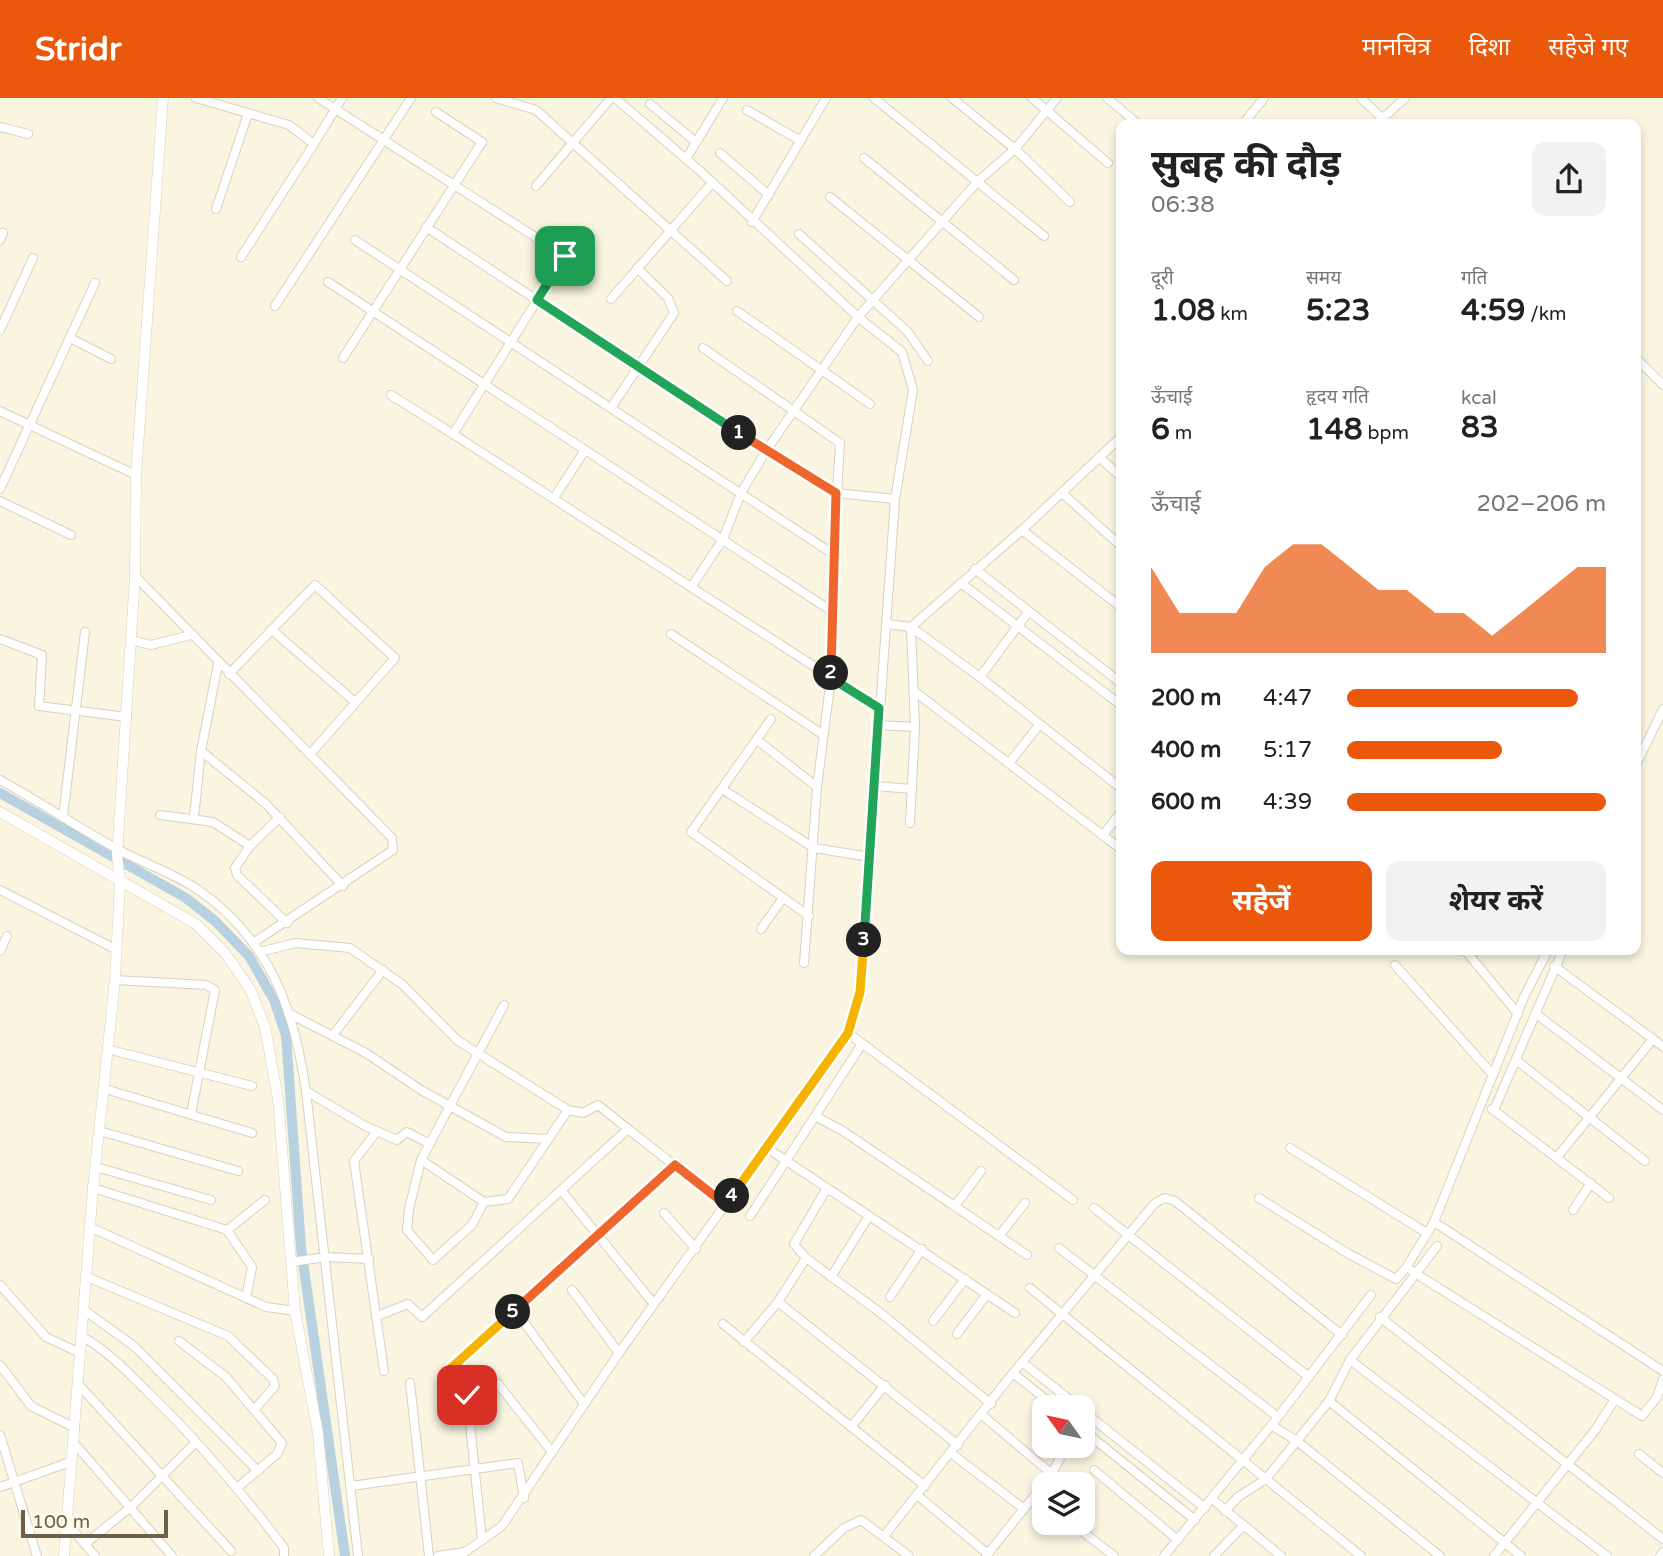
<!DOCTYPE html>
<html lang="hi">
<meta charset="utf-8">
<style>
:root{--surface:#fff;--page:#f2f2f2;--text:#222;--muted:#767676;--accent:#ea580c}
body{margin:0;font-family:"Varela Round","Noto Sans Devanagari",sans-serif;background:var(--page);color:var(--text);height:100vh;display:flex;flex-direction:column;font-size:26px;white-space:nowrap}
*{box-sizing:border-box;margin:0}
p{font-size:23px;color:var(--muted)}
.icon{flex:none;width:38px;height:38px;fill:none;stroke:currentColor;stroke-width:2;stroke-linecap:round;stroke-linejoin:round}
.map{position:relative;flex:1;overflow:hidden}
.side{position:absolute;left:1116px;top:21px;width:525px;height:836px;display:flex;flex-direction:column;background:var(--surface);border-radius:14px;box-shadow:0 4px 10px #0003}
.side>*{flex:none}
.needle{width:46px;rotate:303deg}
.buttons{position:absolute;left:1032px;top:1297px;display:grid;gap:14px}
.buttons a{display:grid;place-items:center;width:63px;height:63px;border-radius:14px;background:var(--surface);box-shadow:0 4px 10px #0003;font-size:35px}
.scale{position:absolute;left:21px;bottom:18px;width:147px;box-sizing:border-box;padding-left:7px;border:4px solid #6e5f4b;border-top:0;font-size:19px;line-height:24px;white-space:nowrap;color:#6e5f4b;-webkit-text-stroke:5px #fdf9e7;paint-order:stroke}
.pin{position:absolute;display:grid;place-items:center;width:60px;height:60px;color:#fff;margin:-30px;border-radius:14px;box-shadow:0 4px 10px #0006}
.km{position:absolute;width:35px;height:35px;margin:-18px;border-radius:50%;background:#222;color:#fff;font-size:19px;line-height:35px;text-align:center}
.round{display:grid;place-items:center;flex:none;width:74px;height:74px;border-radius:14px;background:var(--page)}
.overview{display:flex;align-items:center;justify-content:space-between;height:119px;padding:0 35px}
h1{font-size:38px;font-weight:700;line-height:52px}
.figures{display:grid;grid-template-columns:repeat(3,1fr);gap:10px;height:119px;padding:7px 35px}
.figures div{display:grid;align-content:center}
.figures b{font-size:30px;font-weight:700}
.figures small{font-size:19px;font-weight:400}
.figures p{font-size:19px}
.chart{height:196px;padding:14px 35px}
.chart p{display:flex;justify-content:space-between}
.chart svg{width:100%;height:126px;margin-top:7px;fill:var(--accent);opacity:.7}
.button{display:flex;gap:14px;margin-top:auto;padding:14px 35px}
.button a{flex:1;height:80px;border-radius:14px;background:var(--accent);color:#fff;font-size:28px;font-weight:700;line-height:80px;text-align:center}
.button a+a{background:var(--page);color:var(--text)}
ul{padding:0 35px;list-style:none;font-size:23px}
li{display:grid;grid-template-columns:112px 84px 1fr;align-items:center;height:52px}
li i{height:18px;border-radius:9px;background:var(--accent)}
header{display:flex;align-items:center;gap:42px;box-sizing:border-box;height:98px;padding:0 35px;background:var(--accent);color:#fff}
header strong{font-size:33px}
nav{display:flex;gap:38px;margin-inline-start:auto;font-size:24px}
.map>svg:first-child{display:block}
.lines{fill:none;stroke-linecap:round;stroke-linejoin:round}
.canal{stroke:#b8d1e0;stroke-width:10}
.minor-casing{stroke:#d9d1bc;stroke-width:10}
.tertiary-casing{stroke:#d9d1bc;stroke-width:11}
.minor{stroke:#fff;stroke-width:8}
.tertiary{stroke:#fff;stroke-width:10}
.split-1-casing{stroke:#fff;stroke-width:14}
.split-2-casing{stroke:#fff;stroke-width:14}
.split-3-casing{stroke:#fff;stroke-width:14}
.split-4-casing{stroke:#fff;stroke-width:14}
.split-5-casing{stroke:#fff;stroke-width:14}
.split-6-casing{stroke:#fff;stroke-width:14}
.split-1{stroke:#22a559;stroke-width:9}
.split-2{stroke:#f0652b;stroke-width:9}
.split-3{stroke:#22a559;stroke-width:9}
.split-4{stroke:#f5b400;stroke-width:9}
.split-5{stroke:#f0652b;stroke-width:9}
.split-6{stroke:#f5b400;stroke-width:9}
</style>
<header>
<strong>Stridr</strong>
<nav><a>मानचित्र</a><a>दिशा</a><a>सहेजे गए</a></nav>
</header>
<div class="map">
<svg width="1663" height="1458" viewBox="0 0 1663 1458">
<rect width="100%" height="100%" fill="#f9f5e1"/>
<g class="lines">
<polyline class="canal" points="0,695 186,800 215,823 249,858 274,902 286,937 301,1150 345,1458"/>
<g class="minor-casing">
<g id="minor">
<polyline points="196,0 289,27 314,46 241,159"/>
<polyline points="318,0 565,158 453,336 879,610"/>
<polyline points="496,0 536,12 727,183"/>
<polyline points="874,0 1044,138"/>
<polyline points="952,0 1015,51 1070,104"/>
<polyline points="1032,0 1108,65"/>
<polyline points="1107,0 1137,25"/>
<polyline points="1361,0 1388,26"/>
<polyline points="650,6 696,44"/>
<polyline points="747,12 801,43"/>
<polyline points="1382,21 1405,0"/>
<polyline points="1243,26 1264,0"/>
<polyline points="0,29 28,36"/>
<polyline points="314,46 342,0"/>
<polyline points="720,55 769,97"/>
<polyline points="864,60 1014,182"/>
<polyline points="686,61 723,0"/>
<polyline points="536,88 611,0"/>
<polyline points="830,99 979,219"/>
<polyline points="216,111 248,16"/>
<polyline points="752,124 826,0"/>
<polyline points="426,129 766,353 836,395 895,401"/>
<polyline points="799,136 907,233 928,263"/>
<polyline points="0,142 3,135"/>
<polyline points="355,142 833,456"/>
<polyline points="328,184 830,512"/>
<polyline points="611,201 712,85"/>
<polyline points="275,208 411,0"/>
<polyline points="737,213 870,306"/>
<polyline points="0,232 33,160"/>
<polyline points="70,240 111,261"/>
<polyline points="703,250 840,345 830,512 831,580 817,689 804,865"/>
<polyline points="343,260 482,44 436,14"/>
<polyline points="1636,260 1663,287"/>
<polyline points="391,297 453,336"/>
<polyline points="611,310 674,215 668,200 637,170"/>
<polyline points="0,313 136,377"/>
<polyline points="1099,359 1122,380"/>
<polyline points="0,391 95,185"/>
<polyline points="1062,395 1122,449"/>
<polyline points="554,400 585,352"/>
<polyline points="0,403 71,437"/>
<polyline points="1022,432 1122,510"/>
<polyline points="975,471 1122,586"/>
<polyline points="135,478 392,740 393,752 253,845"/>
<polyline points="961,485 1122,608"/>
<polyline points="692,488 723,441 741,395 766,353 858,219 978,83 1015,51 1057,0"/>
<polyline points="887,526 911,529 980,579 1122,691"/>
<polyline points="272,532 355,604"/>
<polyline points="671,536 822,636"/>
<polyline points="0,541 42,557 39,608 127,619"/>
<polyline points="130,542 151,547 191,537"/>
<polyline points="229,576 315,487 395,560 311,655"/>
<polyline points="980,579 1029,513"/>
<polyline points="914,593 1122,752"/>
<polyline points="771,621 691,734 809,818"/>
<polyline points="878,627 915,629"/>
<polyline points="757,642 817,689"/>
<polyline points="201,653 265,705 343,788"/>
<polyline points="1010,664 1039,627"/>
<polyline points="1636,667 1663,611"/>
<path d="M 0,682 C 40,704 79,730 119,752 C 145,766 176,776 200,793 C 270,843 294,910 306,993 L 358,1458"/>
<polyline points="874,688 912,691"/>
<polyline points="722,691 814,750 870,759"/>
<polyline points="160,717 213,724 250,748"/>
<polyline points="63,719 85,534"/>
<polyline points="194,719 201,653 218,566"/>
<polyline points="280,719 250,748 235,770 237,777 287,825"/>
<polyline points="910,725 915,629 911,529 1022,432 1122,338"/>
<polyline points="1103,737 1122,713"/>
<polyline points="0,792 117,852"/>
<polyline points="761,831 783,800"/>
<polyline points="1465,852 1518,916"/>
<polyline points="0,853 7,838"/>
<polyline points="259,854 296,845 350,850 403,887 457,942 568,1012 583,1015 598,1007 628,1031 422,1219 408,1206 377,1218"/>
<polyline points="1395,867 1493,977"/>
<polyline points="1554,868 1653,941 1558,1058"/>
<polyline points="115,882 206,887 215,892 191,1016"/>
<polyline points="504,907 421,1062 409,1111 407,1132 433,1162 472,1127 484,1104 508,1101 568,1012"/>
<polyline points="288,915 366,955 421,992 506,1039 548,1041"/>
<polyline points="1535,915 1663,1012"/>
<polyline points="848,935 1073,1102"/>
<polyline points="333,937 383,872"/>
<polyline points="1653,941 1663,949"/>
<polyline points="107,951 252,988"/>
<polyline points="1516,962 1645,1063"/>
<polyline points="105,991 252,1035"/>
<polyline points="306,993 365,1028 397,1042 407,1034 430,1046"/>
<polyline points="1492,1011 1609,1100"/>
<polyline points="1494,1012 1563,852"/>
<polyline points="817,1019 843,1033 1027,1157"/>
<polyline points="628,1031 725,1107"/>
<polyline points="100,1033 238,1073"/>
<polyline points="377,1033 354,1063 384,1273"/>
<polyline points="767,1050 1015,1215"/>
<polyline points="1290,1050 1425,1134"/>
<polyline points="421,1062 484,1104"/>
<polyline points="96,1069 211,1102"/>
<polyline points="93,1090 227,1132 265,1102"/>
<polyline points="561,1092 654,1206"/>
<polyline points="1259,1100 1347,1155 1396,1181 1406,1170 1434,1124 1524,899 1548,852"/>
<polyline points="955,1108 981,1073"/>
<polyline points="1094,1110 1309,1279"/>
<polyline points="1573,1112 1591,1085"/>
<polyline points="664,1115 696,1151"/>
<polyline points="750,1118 862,946"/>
<polyline points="1434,1124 1663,1273"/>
<polyline points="92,1130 266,1209 295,1213"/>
<polyline points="227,1132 252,1169 246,1200"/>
<polyline points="999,1138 1025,1105"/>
<polyline points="1059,1150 1278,1319"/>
<polyline points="806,1160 794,1146 827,1090"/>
<polyline points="291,1164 326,1159 369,1161"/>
<polyline points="1412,1173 1642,1318 1657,1299 1663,1281"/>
<polyline points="87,1179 228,1238 273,1281 275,1288 254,1312"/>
<polyline points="831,1179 869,1118"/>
<polyline points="0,1187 46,1239 80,1255"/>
<polyline points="1030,1190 1361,1458"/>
<polyline points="572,1192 619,1255"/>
<polyline points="890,1199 922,1151"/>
<polyline points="778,1204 958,1347"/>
<polyline points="84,1212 134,1248 258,1373"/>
<polyline points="515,1212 584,1306"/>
<polyline points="1380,1219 1663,1441"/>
<polyline points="933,1223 965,1181"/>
<polyline points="723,1226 925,1388"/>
<polyline points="957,1236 987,1196"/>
<path d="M 81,1238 C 107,1252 126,1273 147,1293 C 197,1342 242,1394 284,1450 L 284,1458"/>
<polyline points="179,1243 226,1279 282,1345 277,1356 238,1389"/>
<polyline points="744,1244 778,1204 806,1160 882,1216 991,1306"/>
<polyline points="1350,1262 1607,1458"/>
<polyline points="1022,1264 1079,1309"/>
<polyline points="0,1267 31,1308 75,1330"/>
<polyline points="1013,1275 1155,1105 1165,1100 1175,1103 1342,1237"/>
<polyline points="410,1285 429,1458"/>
<polyline points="78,1286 231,1453"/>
<polyline points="498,1286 552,1354"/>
<polyline points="1329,1303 1521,1458"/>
<polyline points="1083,1313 1205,1410"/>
<polyline points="982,1317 1052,1376"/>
<polyline points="1271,1327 1297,1343 1440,1458"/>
<polyline points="851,1329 885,1287"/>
<polyline points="1083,1332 1195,1422"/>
<polyline points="0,1337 37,1458"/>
<polyline points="74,1345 172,1458"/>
<polyline points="951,1355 1024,1411"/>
<polyline points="1639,1356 1663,1375"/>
<polyline points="1094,1372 1178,1442"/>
<polyline points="351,1388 518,1365 524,1400"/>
<polyline points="0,1389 70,1364"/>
<polyline points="917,1397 988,1456"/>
<polyline points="1212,1401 1281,1458"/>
<polyline points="1225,1413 1238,1399 1266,1381 1329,1303 1350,1262 1437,1148"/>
<polyline points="1070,1424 1114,1458"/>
<polyline points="68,1426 95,1458"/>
<polyline points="884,1438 1013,1275 1055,1309"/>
<polyline points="482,1442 467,1297 450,1271 675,1067"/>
<polyline points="85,1446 132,1408 196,1344"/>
<polyline points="438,1458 465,1454 502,1428 619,1255 848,935 860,894 895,401 913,292 902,254 858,219 700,73 615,0"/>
<polyline points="814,1458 844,1430 861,1422 909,1458"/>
<polyline points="986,1458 1052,1376 1066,1348"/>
<polyline points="1164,1458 1278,1319 1371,1197"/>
<polyline points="1214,1458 1243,1428"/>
<polyline points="1494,1458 1596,1331 1615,1301"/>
<polyline points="1660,1458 1663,1454"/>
</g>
</g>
<g class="tertiary-casing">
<g id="tertiary">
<polyline points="0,714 196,826 225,855 250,891 265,929 278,1001 295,1213 318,1335 329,1458"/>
<polyline points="64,1458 93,1090 115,882 120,783 117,757 135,478 136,377 163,0"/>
</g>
</g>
<use href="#minor" class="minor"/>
<use href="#tertiary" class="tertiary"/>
</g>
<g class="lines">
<g class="split-1-casing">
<polyline id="split-1" points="565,158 537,202 739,335"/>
</g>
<g class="split-2-casing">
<polyline id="split-2" points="739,335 836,395 831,575"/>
</g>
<g class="split-3-casing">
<polyline id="split-3" points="831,575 831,580 879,610 864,842"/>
</g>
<g class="split-4-casing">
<polyline id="split-4" points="732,1098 848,935 860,894 864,842"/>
</g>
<g class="split-5-casing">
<polyline id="split-5" points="513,1214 675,1067 726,1107 732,1098"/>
</g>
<g class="split-6-casing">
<polyline id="split-6" points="467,1297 450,1271 513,1214"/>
</g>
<use href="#split-1" class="split-1"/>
<use href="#split-2" class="split-2"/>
<use href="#split-3" class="split-3"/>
<use href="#split-4" class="split-4"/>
<use href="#split-5" class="split-5"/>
<use href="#split-6" class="split-6"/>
</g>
</svg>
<div class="buttons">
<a><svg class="needle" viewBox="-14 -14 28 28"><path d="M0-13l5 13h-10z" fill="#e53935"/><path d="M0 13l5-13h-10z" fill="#767676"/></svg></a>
<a><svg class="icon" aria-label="layers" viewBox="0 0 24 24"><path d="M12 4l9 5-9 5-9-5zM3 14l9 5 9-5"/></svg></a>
</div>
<div class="scale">100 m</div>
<div class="pin" style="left:565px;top:158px;background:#1e9e55"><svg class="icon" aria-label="arrive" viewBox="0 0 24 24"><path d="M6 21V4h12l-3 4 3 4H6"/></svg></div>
<div class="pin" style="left:467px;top:1297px;background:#d93025"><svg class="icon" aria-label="check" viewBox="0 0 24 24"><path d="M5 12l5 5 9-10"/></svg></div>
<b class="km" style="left:739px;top:335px">1</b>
<b class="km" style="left:831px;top:575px">2</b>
<b class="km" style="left:864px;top:842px">3</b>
<b class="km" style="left:732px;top:1098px">4</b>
<b class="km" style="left:513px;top:1214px">5</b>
<section class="side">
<div class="overview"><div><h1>सुबह की दौड़</h1><p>06:38</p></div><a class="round"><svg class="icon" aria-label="share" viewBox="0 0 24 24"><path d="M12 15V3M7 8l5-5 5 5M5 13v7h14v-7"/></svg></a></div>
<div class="figures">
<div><p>दूरी</p><b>1.08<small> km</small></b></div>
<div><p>समय</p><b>5:23</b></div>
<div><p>गति</p><b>4:59<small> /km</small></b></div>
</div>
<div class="figures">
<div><p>ऊँचाई</p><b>6<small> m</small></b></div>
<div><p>हृदय गति</p><b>148<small> bpm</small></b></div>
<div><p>kcal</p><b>83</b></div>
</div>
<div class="chart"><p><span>ऊँचाई</span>202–206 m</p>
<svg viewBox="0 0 160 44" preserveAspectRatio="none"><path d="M0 44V14L10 30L20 30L30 30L40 14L50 6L60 6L70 14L80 22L90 22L100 30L110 30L120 38L130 30L140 22L150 14L160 14V44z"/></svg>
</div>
<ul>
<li><b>200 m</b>4:47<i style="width:89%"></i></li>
<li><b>400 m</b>5:17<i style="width:60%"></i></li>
<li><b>600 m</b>4:39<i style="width:100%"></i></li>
</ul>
<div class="button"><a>सहेजें</a><a>शेयर करें</a></div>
</section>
</div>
